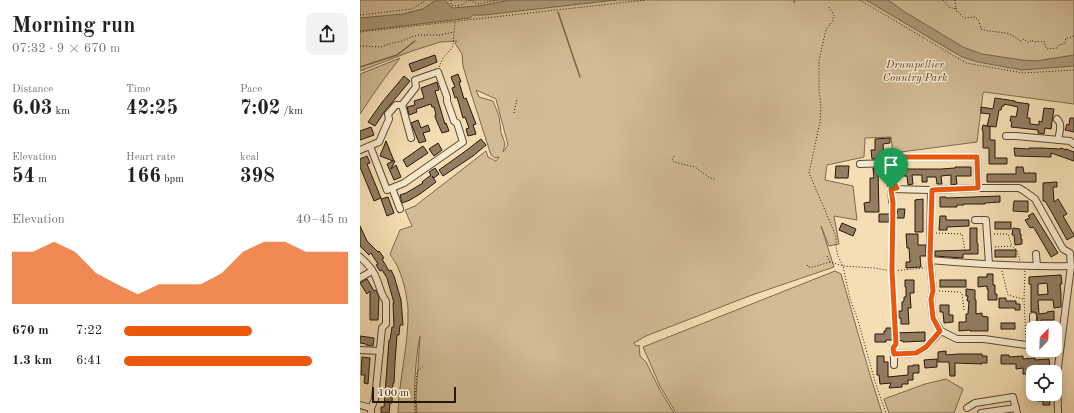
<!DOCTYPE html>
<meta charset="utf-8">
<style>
:root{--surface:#fff;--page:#f2f2f2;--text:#222;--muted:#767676;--accent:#ea580c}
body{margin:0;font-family:"Old Standard TT",serif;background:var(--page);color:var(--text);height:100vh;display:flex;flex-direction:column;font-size:15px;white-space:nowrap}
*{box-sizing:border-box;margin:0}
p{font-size:13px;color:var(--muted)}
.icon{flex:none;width:22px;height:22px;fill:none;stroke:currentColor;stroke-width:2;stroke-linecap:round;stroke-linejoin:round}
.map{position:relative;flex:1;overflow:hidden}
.drawer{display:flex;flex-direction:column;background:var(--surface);width:360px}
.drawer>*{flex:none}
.needle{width:26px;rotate:23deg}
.buttons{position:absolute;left:666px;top:321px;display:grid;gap:8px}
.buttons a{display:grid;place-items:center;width:36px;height:36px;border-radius:8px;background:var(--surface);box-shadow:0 2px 10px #0003;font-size:20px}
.scale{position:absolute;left:12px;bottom:10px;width:84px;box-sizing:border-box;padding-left:4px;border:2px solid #26160a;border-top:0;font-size:11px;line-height:14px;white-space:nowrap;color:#26160a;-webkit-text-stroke:3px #f8eace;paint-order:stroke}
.pin{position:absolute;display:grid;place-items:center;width:34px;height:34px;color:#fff;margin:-41px -17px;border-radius:50% 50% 50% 0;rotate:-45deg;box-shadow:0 0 4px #0007}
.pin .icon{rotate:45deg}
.round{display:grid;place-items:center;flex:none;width:42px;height:42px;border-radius:8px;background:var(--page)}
.headline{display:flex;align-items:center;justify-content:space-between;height:68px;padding:0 12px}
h1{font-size:22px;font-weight:800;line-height:30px}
.figures{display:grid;grid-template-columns:repeat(3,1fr);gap:6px;height:68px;padding:4px 12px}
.figures div{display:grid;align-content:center}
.figures b{font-size:20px;font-weight:800}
.figures small{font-size:11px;font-weight:400}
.figures p{font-size:11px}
.chart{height:112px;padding:8px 12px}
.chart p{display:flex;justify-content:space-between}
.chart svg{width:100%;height:72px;margin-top:4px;fill:var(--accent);opacity:.7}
ul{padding:0 12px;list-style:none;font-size:13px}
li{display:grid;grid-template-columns:64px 48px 1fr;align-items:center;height:30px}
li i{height:10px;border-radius:5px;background:var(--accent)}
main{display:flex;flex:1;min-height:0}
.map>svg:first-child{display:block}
.green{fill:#d2bc96;stroke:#7c6950;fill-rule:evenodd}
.water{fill:#af9a7a;stroke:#78654d}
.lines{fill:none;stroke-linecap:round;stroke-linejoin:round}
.stream{stroke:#78654d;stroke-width:1.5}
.building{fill:#927e62;stroke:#26160a;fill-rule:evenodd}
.minor-casing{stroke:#5a4834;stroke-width:8}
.path{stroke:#26160a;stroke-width:1;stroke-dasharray:1 2;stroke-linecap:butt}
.minor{stroke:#f8eace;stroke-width:6}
.route-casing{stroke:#fff;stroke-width:8}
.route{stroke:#ea580c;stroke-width:5}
.labels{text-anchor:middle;stroke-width:3;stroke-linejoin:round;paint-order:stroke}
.park-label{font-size:11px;font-style:italic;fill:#5a4834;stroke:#f8eace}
</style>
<main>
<section class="drawer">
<div class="headline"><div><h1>Morning run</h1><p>07:32 · 9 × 670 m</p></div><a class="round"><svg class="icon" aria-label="share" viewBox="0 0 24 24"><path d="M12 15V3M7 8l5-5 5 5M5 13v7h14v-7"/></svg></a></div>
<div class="figures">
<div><p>Distance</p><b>6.03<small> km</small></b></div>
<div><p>Time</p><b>42:25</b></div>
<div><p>Pace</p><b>7:02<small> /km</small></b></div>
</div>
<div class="figures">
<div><p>Elevation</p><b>54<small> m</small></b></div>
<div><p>Heart rate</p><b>166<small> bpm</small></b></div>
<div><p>kcal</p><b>398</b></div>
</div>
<div class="chart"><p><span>Elevation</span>40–45 m</p>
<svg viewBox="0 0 160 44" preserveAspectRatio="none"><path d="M0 44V12L10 12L20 6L30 12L40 25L50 32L60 38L70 32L80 32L90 32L100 25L110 12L120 6L130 6L140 12L150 12L160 12V44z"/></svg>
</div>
<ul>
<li><b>670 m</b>7:22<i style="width:57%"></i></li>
<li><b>1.3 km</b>6:41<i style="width:84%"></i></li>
</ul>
</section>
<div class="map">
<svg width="714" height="413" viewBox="0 0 714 413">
<rect width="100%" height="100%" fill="#f5deb3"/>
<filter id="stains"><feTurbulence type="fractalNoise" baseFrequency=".005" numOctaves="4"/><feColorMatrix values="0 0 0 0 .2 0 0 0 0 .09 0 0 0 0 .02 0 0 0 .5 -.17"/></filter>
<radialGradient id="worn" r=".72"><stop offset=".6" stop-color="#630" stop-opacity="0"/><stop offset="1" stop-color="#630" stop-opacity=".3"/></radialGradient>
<g class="green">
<path d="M 0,0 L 434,0 L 434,3 L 435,0 L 714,0 L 714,104 L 624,92 L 623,93 L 617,142 L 533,153 L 531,137 L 505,138 L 504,157 L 467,165 L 465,180 L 493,186 L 497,220 L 474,216 L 479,244 L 469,246 L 461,226 L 474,267 L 392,295 L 286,336 L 274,343 L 276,346 L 279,345 L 280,356 L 286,362 L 300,390 L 314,413 L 57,413 L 56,397 L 60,336 C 55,361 54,388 55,413 L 38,413 C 39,378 49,344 48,309 C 47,296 44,282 39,270 C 37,264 33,259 30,254 L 40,230 L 52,226 L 45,210 L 55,206 L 126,151 L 128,157 L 136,161 L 139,157 L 135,158 L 131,155 L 111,93 L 103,66 L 102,54 L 95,43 L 97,41 L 80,42 L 52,51 L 0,71 ZM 116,90 L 136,99 L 148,145 L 143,152 L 145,144 L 141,132 L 139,116 L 133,101 L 119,97 Z"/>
<polygon points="40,58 21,83 0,114 0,74"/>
<polygon points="475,271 481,274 510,375 522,413 316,413 300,386 283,347"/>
<polygon points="586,379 603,389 594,413 529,413 524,399 565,384"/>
</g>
<g class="water">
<polygon points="76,0 85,0 92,8 118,6 151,0 256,0 124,15 113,15 110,18 0,31 0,18 43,14 63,9"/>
<polygon points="506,0 528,0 545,12 603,47 622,54 662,60 676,61 714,55 714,66 662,70 618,62 602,57"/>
</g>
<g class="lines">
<g class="stream">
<polyline points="198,12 220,77"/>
<polyline points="0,67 37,55 55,41"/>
</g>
</g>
<g class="building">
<polygon points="75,55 77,62 52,72 49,64"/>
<polygon points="98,74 101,82 99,82 104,99 106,98 116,124 113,125 116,134 108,136 106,129 109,128 105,117 103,118 97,97 95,98 92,88 95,87 91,77"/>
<polygon points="44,76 50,81 25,111 15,126 8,122 23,101"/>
<polygon points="77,82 79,90 75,91 85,124 86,123 89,131 82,133 75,117 75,115 76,115 74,107 72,107 71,104 56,109 57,112 49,115 47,107 55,105 54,101 64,98 61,88"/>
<polygon points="635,98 655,101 655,102 669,104 667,118 670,118 670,124 679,125 679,121 682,122 684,108 694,109 691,129 685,128 684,134 678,133 678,130 651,127 652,122 650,121 651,116 656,117 658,107 644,104 644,106 642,106 641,110 639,110 636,127 627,126 630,114 621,113 621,107 633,109"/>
<polygon points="710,118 714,118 714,132 705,130 707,124 709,125"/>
<polygon points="58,120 61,128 68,125 70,131 63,133 66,141 59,143 51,123"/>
<polygon points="623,125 630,127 630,140 635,140 635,158 647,158 647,164 629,164 629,148 623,148 623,131 622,130"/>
<polygon points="11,127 14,135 0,140 0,131"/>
<polygon points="530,138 530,143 523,144 524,159 512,159 511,150 515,150 515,139"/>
<polygon points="121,139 126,145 113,156 83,176 79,170 107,150"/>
<polygon points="26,141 34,161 35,161 31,169 36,165 41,177 34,180 27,164 33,161 20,156"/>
<polygon points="78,143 82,150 74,156 69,149"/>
<polygon points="63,146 68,153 47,167 43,160"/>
<polygon points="654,148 669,149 669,148 681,148 700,149 701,148 706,150 706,149 714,152 714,161 691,153 691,157 655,156"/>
<polygon points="7,156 10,163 7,164 21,198 14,201 0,167 0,159"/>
<polygon points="476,166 489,166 488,178 475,178"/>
<polygon points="595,167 611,167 611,176 596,176 597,184 591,185 591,175 581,176 582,184 577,184 576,177 567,177 567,182 562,182 562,175 552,175 553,184 548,185 547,176 537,176 538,169 581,169 595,168"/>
<polygon points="656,167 663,167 664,173 676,173 676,182 627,182 627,174 656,174"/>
<polygon points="75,168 79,174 74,178 72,176 76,182 60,194 50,200 42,203 40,195 46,193 63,183 62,182 71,175 69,172"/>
<polygon points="513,168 523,168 523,171 518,171 519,212 505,212 504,203 510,202 510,178 514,178"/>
<polygon points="697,182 697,187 693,187 694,202 698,199 707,214 703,216 714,235 714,236 707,240 691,211 685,201 683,201 683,183"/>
<polygon points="640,196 640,202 625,203 625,204 604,204 604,205 597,205 597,207 580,207 580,197 586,197 586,198"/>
<polygon points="28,197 34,213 27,216 21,199"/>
<polygon points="563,199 563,232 555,232 555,200"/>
<polygon points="654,201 668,201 668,212 653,211"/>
<polygon points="538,209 545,209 544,218 529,218 529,222 519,222 519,214 537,214"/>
<polygon points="673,213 698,253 691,257 674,228 673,227 670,228 665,220 670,218 668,216"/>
<polygon points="580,216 586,216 586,220 609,220 609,226 587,227 587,230 579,230"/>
<rect x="635" y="222" width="16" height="7"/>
<polygon points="482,223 496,229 493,236 479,230"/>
<polygon points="0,226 7,241 18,252 19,251 24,258 22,259 29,271 31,270 34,276 41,300 43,325 40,325 39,335 37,335 35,362 34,383 33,383 32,403 30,403 29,413 21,413 21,407 24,407 29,340 30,340 32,327 34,327 33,303 34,303 27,278 22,270 20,271 16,265 18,264 11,253 9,255 0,246"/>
<polygon points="610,228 617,228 617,243 618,244 618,254 603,254 603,258 575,256 575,251 610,250"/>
<polygon points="653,228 660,229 660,234 661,234 661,239 662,239 662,244 655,245 654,235 652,235"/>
<polygon points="546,234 558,234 558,245 566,245 566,256 560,256 561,267 546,268 546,262 550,262 549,248 547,248"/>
<rect x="635" y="250" width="21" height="7"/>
<polygon points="627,274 633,274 633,285 635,285 635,294 637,294 637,300 628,300 628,289 627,289 627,286 618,287 618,277 627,277"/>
<path d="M 701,275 L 702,284 L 700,284 L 701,294 L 701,307 L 694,308 L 693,300 L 678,300 L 679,314 L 687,313 L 687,312 L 694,311 L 694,320 L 681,320 L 682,328 L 678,328 L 677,314 L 675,312 L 671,312 L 671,284 L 669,284 L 669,277 ZM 687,283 L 688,294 L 678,295 L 678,284 Z"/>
<polygon points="7,279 14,291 16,290 19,297 18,320 10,320 10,291 7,294 0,283"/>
<polygon points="545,280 554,280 554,293 550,293 551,308 548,308 549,324 541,324 541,318 539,318 539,311 542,311 542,302 544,301 544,297 546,297 546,287 545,287"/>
<rect x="580" y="280" width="26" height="7"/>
<polygon points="606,289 615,290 615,300 616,300 616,314 622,313 622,316 628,317 628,331 610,331 610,330 599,331 599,322 606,322 606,314 608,314 609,301 607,301 608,296 606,296"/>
<polygon points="639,298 646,298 646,301 656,301 656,304 660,304 660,310 655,310 655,308 639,308"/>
<polygon points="580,305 589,305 589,315 593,315 593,322 584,323 583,312 580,312"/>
<rect x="641" y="323" width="14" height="6"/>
<polygon points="526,328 532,328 532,333 565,332 565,341 543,342 543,341 536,340 526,340 526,342 515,342 515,334 524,334 524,331 526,331"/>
<polygon points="0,336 14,338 13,346 6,345 6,344 0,343"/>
<polygon points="586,351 586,355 599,354 622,354 622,356 627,356 627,363 622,363 622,364 595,363 595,376 590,376 589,362 578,362 578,352"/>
<polygon points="641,355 649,355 649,357 663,356 663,359 675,358 675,360 689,359 690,369 679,370 679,368 669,368 669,374 663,374 663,368 656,369 656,364 641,364"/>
<polygon points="517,356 524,356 524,362 528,362 528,377 548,375 548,366 553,366 553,365 559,365 559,373 553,373 553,380 548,380 548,384 542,384 542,387 529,388 531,383 520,384 519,375 517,375"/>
<polygon points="2,357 10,358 8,384 4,383 5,375 1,375"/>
<polygon points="577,359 577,367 565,368 564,360"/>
<polygon points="676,394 689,394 690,405 683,405 683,401 677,401"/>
</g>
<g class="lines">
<g class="minor-casing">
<g id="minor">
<polyline points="42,105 51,138"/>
<path d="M 697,119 C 703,125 699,133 698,140"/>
<polyline points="646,136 656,136 710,141 714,144"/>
<polyline points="0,150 19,142 29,119 28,114 36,105 42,105 56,87 55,80 78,72 87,97 87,101 94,121 97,123 103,142 44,183 27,190 10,146"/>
<polyline points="617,157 618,188"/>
<polyline points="500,164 529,163 530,168 532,201"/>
<polyline points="32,188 40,209"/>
<polyline points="531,189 571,190 618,188 659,188 664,191 675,199 703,249 710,253 711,266 697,375 698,413"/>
<polyline points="571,190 570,260 573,291 571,299 573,318 581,331 597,339 624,339 673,346"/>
<polyline points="615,220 626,220 629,264"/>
<polyline points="676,254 677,266"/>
<path d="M 0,257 C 7,263 14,271 17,280 C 20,287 21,295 26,301 L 26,324 L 22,328 L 15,399 L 11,408 L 11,413"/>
<path d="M 570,260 C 617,264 664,267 711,266"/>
<polyline points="0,278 12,271"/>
<polyline points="673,316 673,328"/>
<polyline points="533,348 534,354 556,353 566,347 581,331"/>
<polyline points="0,350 20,351"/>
<polyline points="534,354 534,365"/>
<polyline points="0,405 11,408"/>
<polyline points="607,408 615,403 653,397 657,413"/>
<polyline points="621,413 656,408"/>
</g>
</g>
<g class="path">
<path d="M 91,0 L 91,5 C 99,7 102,5 109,0"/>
<polyline points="110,0 117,4 138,0"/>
<polyline points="500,0 606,63 663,73 714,70"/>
<polyline points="583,0 589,7 595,9 596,8 595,0"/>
<polyline points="469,7 474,15 472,22 466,30 459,60 459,91 461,105 460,122 449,173 476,236 476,247 478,256 483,266 490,299 497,317 516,385 526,413"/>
<path d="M 596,8 L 596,11 L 598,11 L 600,14 L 604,18 L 615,17 L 619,21 L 621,29 C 635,34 648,29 660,41 L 664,39 L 667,42 L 670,42 L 671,40 C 676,43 679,41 685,42 L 685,46 L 687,49 L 697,48 L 699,45 L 706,43 L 705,41 L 706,38 L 709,38 L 714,36"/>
<polyline points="0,15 52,9 66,0"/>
<polyline points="0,32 286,0"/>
<polyline points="0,46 21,47 29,44 42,41 54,36 60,35 80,35 94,32"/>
<polyline points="79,67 83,58 91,49 93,45 95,21"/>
<polyline points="154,113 157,99"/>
<polyline points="314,156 312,160 314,162 335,167 350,178 355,179"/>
<polyline points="532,157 611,157"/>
<polyline points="576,233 602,234 605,251"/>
<polyline points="634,234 648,234 652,246"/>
<polyline points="635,247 652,246 657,250 660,261"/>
<polyline points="467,256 470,262 483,266 514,268 532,271 533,207"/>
<polyline points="447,265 448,267 453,267 470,262"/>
<polyline points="642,271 648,295 663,299"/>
<polyline points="665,271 664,299 666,340"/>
<polyline points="579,291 600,292 602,294 604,310"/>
<polyline points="536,343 532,271 565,268"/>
<polyline points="56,413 55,397 57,372 64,365"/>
</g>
<use href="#minor" class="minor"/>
</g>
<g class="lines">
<g class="route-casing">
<polygon id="route" points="532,157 617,157 618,188 572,190 570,260 573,291 571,299 573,318 580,331 566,347 556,353 534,354 533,348 536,344 532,270 533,203 531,189 537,188 532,181"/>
</g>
<use href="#route" class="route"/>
</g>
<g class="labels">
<g class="park-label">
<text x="555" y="68">Drumpellier<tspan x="555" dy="13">Country Park</tspan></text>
</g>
</g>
<rect width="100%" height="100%" filter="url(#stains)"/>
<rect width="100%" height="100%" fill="url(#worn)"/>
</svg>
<div class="buttons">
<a><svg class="needle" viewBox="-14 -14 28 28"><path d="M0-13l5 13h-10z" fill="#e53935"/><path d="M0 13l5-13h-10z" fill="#767676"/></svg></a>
<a><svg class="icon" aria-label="locate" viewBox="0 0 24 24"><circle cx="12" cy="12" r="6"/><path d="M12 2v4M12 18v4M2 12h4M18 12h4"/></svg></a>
</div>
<div class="scale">100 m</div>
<div class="pin" style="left:531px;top:189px;background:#1e9e55"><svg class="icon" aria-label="arrive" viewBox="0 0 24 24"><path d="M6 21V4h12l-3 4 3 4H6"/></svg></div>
</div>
</main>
